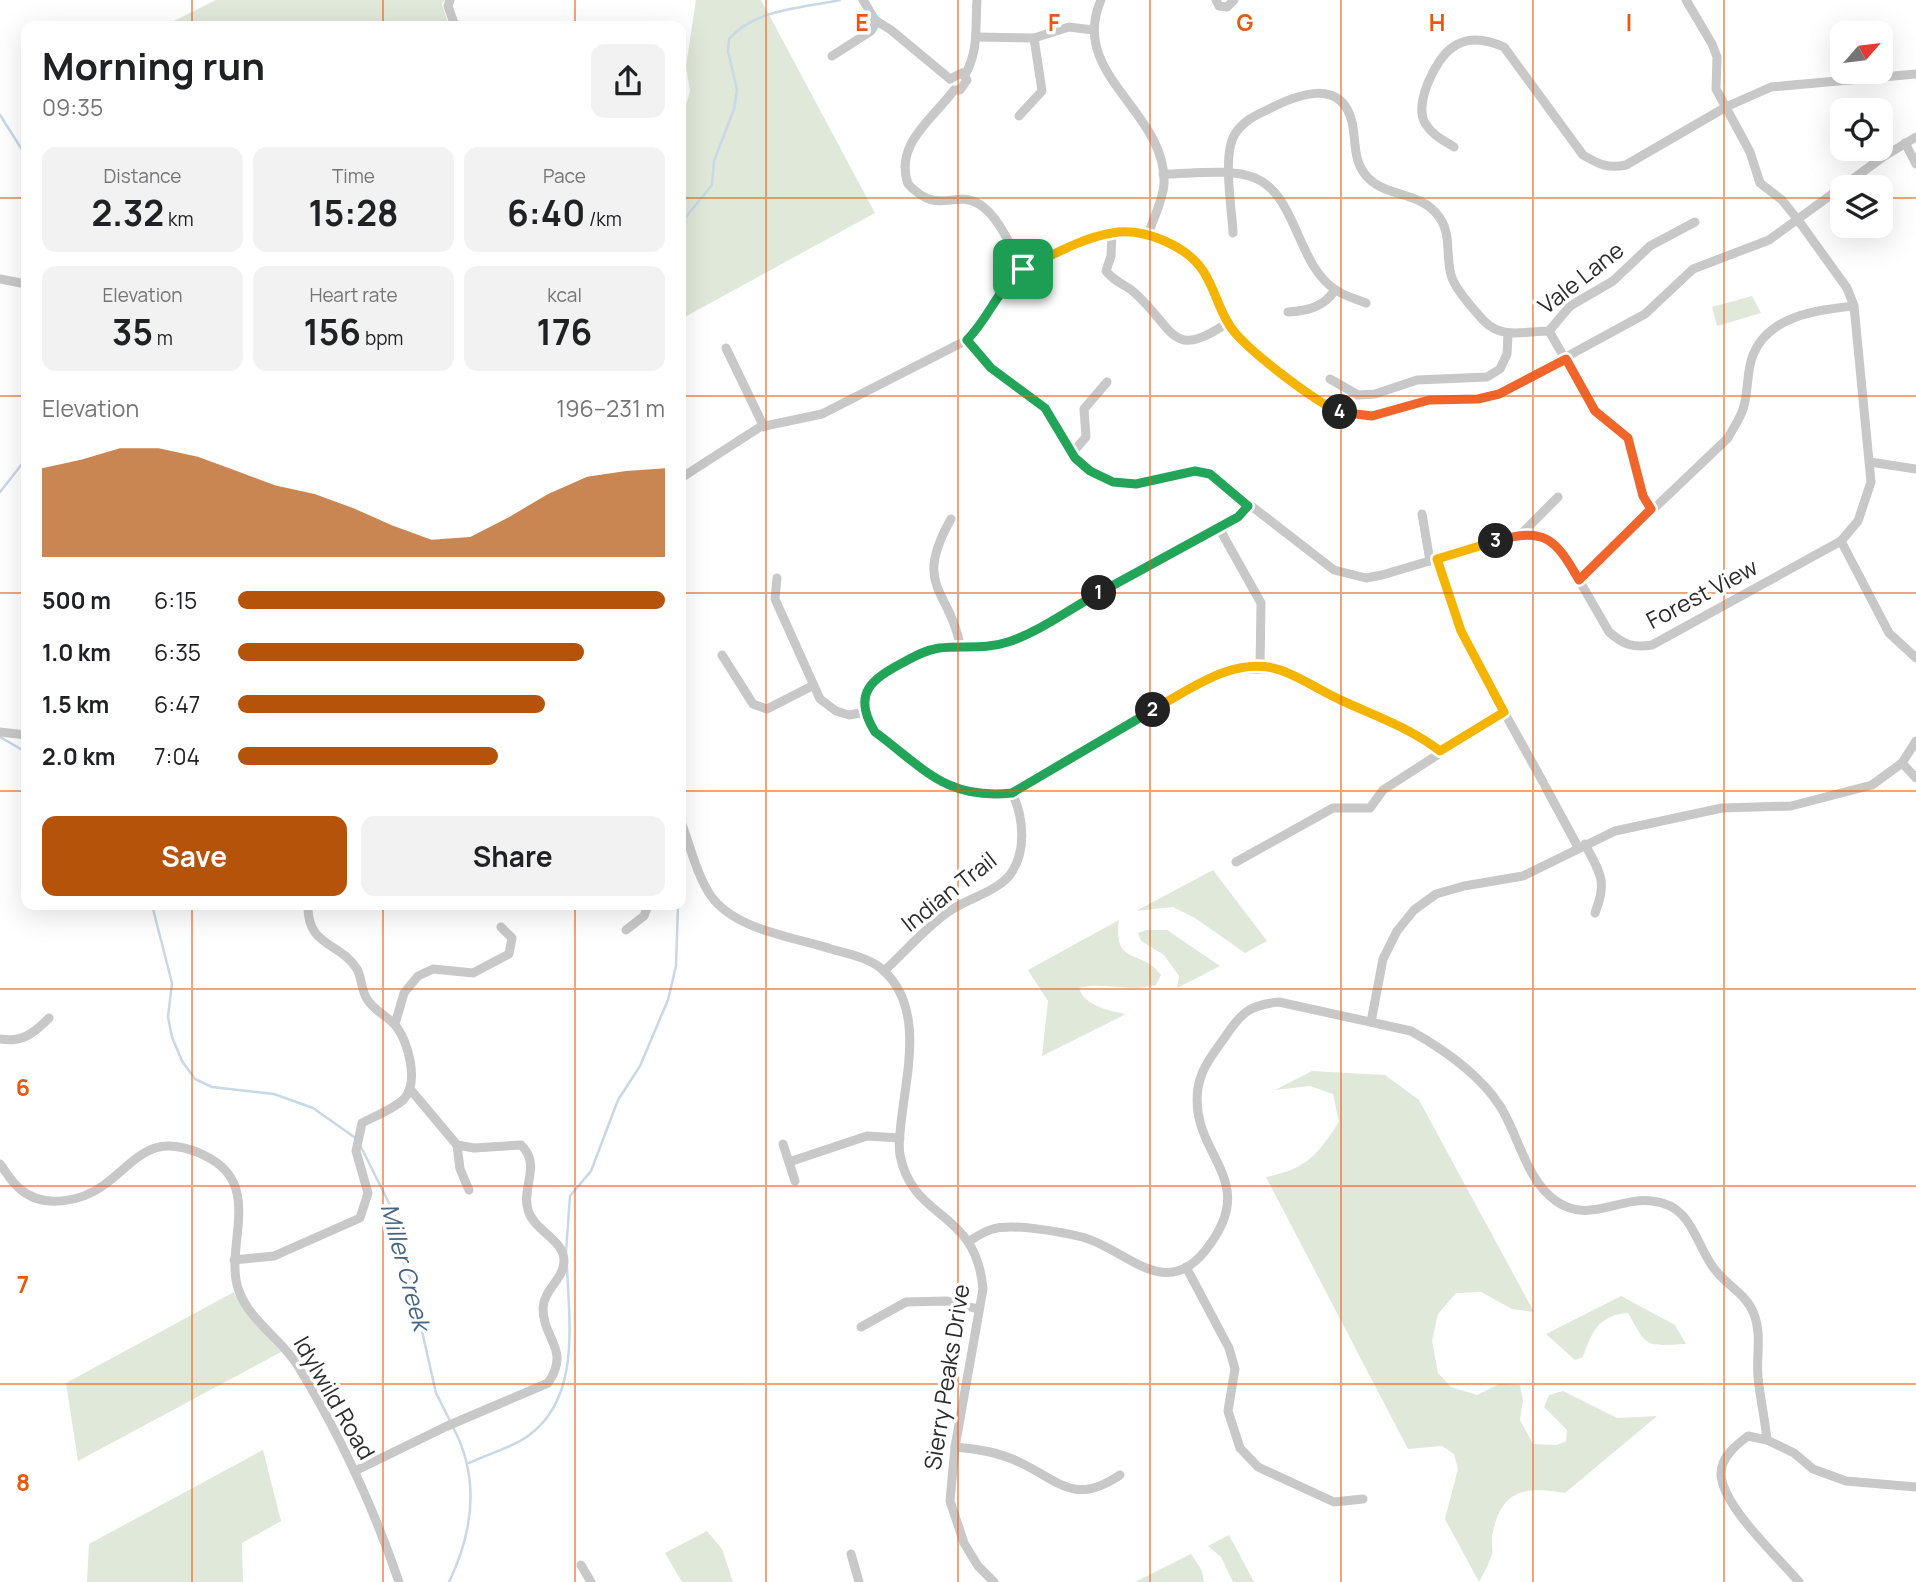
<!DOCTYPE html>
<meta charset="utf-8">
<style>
:root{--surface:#fff;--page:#f2f2f2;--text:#202124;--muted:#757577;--accent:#b45309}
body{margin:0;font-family:Manrope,sans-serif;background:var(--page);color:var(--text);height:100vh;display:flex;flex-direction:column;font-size:26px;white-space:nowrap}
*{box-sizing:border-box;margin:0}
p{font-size:23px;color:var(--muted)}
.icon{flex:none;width:38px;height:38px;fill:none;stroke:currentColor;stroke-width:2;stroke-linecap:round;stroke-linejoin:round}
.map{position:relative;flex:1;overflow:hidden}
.drawer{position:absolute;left:21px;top:21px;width:665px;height:889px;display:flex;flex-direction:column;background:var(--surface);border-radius:14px;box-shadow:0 7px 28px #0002}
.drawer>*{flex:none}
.needle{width:46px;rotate:62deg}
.tools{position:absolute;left:1830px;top:21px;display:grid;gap:14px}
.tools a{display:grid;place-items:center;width:63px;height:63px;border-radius:14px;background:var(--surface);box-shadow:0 7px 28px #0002;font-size:35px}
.pin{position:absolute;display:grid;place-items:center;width:60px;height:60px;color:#fff;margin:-30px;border-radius:14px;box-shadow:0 4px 10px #0006}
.km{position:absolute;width:35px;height:35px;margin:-18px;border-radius:50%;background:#222;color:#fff;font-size:19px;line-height:35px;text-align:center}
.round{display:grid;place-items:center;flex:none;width:74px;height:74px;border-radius:14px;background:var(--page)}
.overview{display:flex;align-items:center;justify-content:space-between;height:119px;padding:0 21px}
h1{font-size:38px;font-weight:700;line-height:52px}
.metrics{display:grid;grid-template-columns:repeat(3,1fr);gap:10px;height:119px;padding:7px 21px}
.metrics div{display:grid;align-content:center;border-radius:14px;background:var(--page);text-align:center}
.metrics b{font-size:35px;font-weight:700}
.metrics small{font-size:19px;font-weight:400}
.metrics p{font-size:19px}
.chart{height:196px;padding:14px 21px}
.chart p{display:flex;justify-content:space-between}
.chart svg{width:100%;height:126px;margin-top:7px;fill:var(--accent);opacity:.7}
.cta{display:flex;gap:14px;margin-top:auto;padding:14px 21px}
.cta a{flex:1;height:80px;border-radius:14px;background:var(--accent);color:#fff;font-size:28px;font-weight:700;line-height:80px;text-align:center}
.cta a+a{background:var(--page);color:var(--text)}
ul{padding:0 21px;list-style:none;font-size:23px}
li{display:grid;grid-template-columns:112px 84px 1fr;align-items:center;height:52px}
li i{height:18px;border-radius:9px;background:var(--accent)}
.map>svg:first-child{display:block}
.green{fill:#e0e8da}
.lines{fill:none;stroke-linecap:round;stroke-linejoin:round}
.stream{stroke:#c8d8e6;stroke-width:2.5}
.minor{stroke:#c8c8c8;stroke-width:9}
.split-1-casing{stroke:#fff;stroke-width:14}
.split-2-casing{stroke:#fff;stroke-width:14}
.split-3-casing{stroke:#fff;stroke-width:14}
.split-4-casing{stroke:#fff;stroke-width:14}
.split-5-casing{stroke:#fff;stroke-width:14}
.split-1{stroke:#22a559;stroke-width:9}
.split-2{stroke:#22a559;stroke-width:9}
.split-3{stroke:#f5b400;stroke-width:9}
.split-4{stroke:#f0652b;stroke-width:9}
.split-5{stroke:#f5b400;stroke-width:9}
.grid{fill:none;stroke:#e8590c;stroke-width:2;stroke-opacity:0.55}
.labels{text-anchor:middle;stroke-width:7;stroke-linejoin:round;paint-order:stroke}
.street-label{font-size:23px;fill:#2b2b2b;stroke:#fff}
.water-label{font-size:24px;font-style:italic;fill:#446583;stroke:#fff}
.grid-label{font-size:23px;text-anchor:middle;font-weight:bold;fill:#e8590c;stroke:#fff;stroke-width:7;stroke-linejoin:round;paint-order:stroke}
</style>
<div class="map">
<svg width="1916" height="1582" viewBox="0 0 1916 1582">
<rect width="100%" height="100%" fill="#fff"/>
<g class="green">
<polygon points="216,0 445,0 442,4 449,26 164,26"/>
<polygon points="696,0 761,0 875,213 681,319 681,123 690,91 686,66"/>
<polygon points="1752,296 1761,313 1717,326 1712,307"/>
<polygon points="1213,870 1267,941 1245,953 1195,918 1173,907 1136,911"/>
<path d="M 1119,920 C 1113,967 1141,948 1161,975 L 1156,985 C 1128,993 1102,981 1079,988 C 1084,1006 1110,1011 1126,1014 L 1042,1056 L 1048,1001 L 1028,970 Z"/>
<polygon points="1146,930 1167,930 1220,966 1177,988 1179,976 1164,955 1141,941 1138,933"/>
<path d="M 1312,1071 L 1385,1075 L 1419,1100 L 1534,1312 L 1512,1309 L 1481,1292 L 1456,1293 L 1438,1314 L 1432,1341 L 1438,1373 L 1451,1387 L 1477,1395 L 1499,1384 L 1520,1385 L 1523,1400 L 1520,1420 L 1533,1444 L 1557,1445 L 1566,1441 L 1567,1430 L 1544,1407 L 1549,1395 L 1563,1391 L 1617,1418 L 1657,1416 L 1565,1493 C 1523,1486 1501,1490 1492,1536 C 1491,1543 1494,1551 1491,1557 C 1488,1566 1483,1574 1479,1582 L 1445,1519 L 1458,1469 L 1454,1454 L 1442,1446 L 1408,1449 L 1266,1177 C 1307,1169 1317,1155 1339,1122 L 1333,1094 L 1310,1086 L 1275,1090 Z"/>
<polygon points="234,1292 246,1313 281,1352 78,1461 66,1383"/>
<path d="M 1621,1296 L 1675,1325 L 1686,1344 C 1644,1346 1648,1348 1628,1313 C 1599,1315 1592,1331 1583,1357 L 1575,1360 L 1546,1334 Z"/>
<polygon points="263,1450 281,1521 242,1543 243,1582 87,1582 89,1544"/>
<polygon points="707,1531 722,1549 733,1582 682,1582 665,1553"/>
<polygon points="1229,1535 1254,1582 1233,1582 1221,1557 1208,1546"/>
<polygon points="1191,1554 1202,1571 1204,1582 1135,1582"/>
</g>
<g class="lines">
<g class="stream">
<polyline points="0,115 26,156"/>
<path d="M 681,223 L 712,185 L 714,161 L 734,109 L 737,90 L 728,51 L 729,39 C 754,9 803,8 840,0"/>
<polyline points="0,492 26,459"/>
<polyline points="0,737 26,752"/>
<polyline points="152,905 172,983 168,1017 172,1037 182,1061 195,1079 212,1087 274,1094 313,1108 357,1139"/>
<polyline points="360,1145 395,1215 395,1243 410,1278 436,1393 450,1421"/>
<polyline points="566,1252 570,1196 591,1171 618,1100 640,1066 668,1000 676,966 678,905"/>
<path d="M 469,1463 C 488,1454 511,1448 528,1436 C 581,1398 569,1323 567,1266"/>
<path d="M 449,1582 C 474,1530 480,1478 453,1427"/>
</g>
<g class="minor">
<polyline points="450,0 448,6 455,26"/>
<polyline points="863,0 875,20 891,30 950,79"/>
<path d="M 1101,0 C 1068,75 1167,111 1164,184 C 1163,200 1153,219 1148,235"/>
<polyline points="1216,0 1219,6 1227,7 1234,0"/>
<polyline points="978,37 1034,38 1069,27 1093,30"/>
<polyline points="832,56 871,31 877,21"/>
<path d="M 965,75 C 979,50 975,28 977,0"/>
<path d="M 950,79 L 962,73 L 967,80 L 960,90 L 954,90 C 933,119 894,144 908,184 C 939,217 953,189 979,204 C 999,216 1011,248 1023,269"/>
<polyline points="1019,116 1042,91 1034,38"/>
<polyline points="1905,143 1916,164"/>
<path d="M 1454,147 C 1443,140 1432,135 1425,123 C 1414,104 1435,59 1453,47 C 1468,36 1488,40 1504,47 L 1583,155 C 1598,164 1608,169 1626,165 L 1726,107 L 1771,87 L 1916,74"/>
<path d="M 1163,174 C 1191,174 1230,168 1255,178 C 1297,195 1297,266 1336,290 C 1344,296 1356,299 1366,303"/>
<path d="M 1112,232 L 1111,256 L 1106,271 C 1115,283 1126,284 1136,294 C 1175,330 1172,361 1227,323"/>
<path d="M 1233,233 C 1232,209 1222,154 1235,134 C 1243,121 1256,115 1269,109 C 1296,95 1341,77 1352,122 C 1356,139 1353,158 1364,173 C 1382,198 1416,190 1436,213 C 1454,233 1444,256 1452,278 C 1458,293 1474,310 1484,321 C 1503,340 1525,331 1549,331 L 1570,306 L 1613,281 L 1650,246 L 1695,222"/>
<polyline points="0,279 26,284"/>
<path d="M 1288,312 C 1307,311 1324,307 1335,290"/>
<polyline points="1549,331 1595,411 1628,438 1643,496 1651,509"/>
<path d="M 967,340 C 979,355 991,371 1007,382 C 1019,391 1033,396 1043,407 C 1069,433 1073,473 1115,482 C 1149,489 1177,467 1210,474 L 1334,570 L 1366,578 L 1382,575 L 1521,534 L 1537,534 L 1560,547 L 1609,632 C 1624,645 1633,648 1652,645 L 1841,541 L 1858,521 L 1871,482 L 1854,306 L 1847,288 L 1798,220 L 1782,200 L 1760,183 L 1750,152 L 1716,89 L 1717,57 L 1712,44 L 1686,0"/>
<polyline points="726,348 764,427"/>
<polyline points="1330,379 1358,395 1375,394 1417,380 1487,377 1500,369 1507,354 1508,334"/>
<polyline points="1072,453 1086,437 1084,409 1107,382"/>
<polyline points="1870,462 1916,469"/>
<path d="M 681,478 L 760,427 L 822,414 L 967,340 C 988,319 996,286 1022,269 C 1032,263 1045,259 1056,254 C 1102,234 1129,221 1176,248 C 1186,255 1197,262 1204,272 C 1215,288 1218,309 1229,325 C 1244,346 1313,400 1337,410 C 1371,425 1397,403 1430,400 C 1454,398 1475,400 1498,394 L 1645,314 L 1693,269 L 1769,240 L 1883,157 L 1916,137"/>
<path d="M 1248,506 L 1238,517 L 1011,641 L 987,648 L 940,648 L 924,652 L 876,677 L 866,693 L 866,712 L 875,732 C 925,769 946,800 1012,793 L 1215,674 L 1240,669 L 1280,670 L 1328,695 L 1419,734 L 1440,751"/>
<polyline points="1422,514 1430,561"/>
<path d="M 951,519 C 912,588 950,588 961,649"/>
<polyline points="1219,528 1261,603 1260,668"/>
<polyline points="1521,534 1558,497"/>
<polyline points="1841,541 1889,633 1916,658"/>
<polyline points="1437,559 1469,649 1543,782"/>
<polyline points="26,577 26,583"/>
<polyline points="777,578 775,599 820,699 836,711 849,715 866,712"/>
<path d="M 1579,580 L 1728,438 C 1733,428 1740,419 1743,409 C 1749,392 1746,372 1753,355 C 1769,315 1818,310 1854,306"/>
<polyline points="722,655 753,704 767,709 812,686"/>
<polyline points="0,732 26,735"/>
<polyline points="1902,763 1916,778"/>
<polyline points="1545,786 1578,847"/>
<path d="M 681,822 C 690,845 697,876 711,896 C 735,930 794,937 831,949 C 848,954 871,958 884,971 C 925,1009 906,1075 901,1123 C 900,1134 898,1145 900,1155 C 913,1222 976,1208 983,1289 L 955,1447 L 950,1501 L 964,1543 L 978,1566 L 994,1582"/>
<path d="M 1585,844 C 1600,874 1608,880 1595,913"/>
<polyline points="1236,862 1333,808 1370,808 1383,790 1504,712"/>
<polyline points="626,930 644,916 648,905"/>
<path d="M 884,971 C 905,952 925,928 948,912 C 966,899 994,893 1009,876 C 1027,853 1024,817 1012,793"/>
<polyline points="1371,1022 1383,959 1397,931 1414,910 1436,894 1464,886 1523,876 1615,831 1722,808 1791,806 1872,785 1902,763 1916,741"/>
<polyline points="395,1024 404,993 418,976 433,969 473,973 509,954 512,938 501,927"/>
<path d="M 0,1039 C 22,1043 34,1033 49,1018"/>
<polyline points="410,1089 457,1145 460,1169 469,1190"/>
<polyline points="783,1144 795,1181"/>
<polyline points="789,1162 867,1136 900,1138"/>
<path d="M 0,1164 C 6,1172 12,1183 20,1189 C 43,1209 81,1202 104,1185 C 121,1173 135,1155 155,1148 C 172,1142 196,1150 211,1159 C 263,1189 223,1249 239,1291 C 249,1320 282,1340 298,1366 C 340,1435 373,1506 399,1582"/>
<path d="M 969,1241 C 976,1237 985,1231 993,1229 C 1012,1223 1062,1232 1082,1237 C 1125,1248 1164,1302 1205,1251 C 1264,1178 1188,1156 1198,1088 C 1201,1068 1214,1053 1225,1037 C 1241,1013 1249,1005 1279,1002 L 1411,1031 C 1443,1049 1480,1075 1500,1106 C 1519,1136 1526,1180 1556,1201 C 1588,1224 1618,1197 1652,1201 C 1692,1205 1694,1241 1713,1267 C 1725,1285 1746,1293 1754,1314 C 1762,1335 1756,1356 1758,1377 C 1760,1398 1765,1419 1767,1440"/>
<path d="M 234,1260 L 274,1256 L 360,1218 L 368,1193 L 356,1151 L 362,1123 C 375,1116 394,1109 404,1099 C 419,1083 409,1040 394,1024 C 386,1015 374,1011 367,999 C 361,990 362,978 357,969 C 339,941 307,947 308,905"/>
<polyline points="1186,1267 1229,1348 1235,1369 1228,1411 1240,1448 1258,1467 1334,1502 1363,1499"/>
<polyline points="861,1327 906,1302 947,1301 978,1309"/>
<path d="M 955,1447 C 977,1449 998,1452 1019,1462 C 1060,1481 1074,1506 1120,1475"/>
<path d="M 355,1471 L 445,1427 L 548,1383 C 571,1349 543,1340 543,1308 C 544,1289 564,1279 564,1261 C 564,1239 534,1231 528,1210 C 521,1187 542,1165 521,1145 L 474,1148 L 457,1145"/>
<polyline points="851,1554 859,1582"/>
<polyline points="581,1565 591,1582"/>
<path d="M 1799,1582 C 1778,1557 1722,1506 1721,1474 C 1721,1457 1736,1445 1748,1436 L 1767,1440 L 1794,1453 L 1813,1469 L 1846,1481 L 1916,1487"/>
</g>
</g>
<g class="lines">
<g class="split-1-casing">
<path id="split-1" d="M 1023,269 C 998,288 989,318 967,340 L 991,368 L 1045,408 L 1075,458 L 1090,471 L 1113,482 L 1136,484 L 1195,471 L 1210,474 L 1248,506 L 1238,517 L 1099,593"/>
</g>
<g class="split-2-casing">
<path id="split-2" d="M 1099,593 C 1070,609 1039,632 1008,642 C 984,650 963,645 939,648 C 926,650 915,656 904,662 C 872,679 851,693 875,732 C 925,769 946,800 1012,793 L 1153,710"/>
</g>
<g class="split-3-casing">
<path id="split-3" d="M 1153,710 C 1190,689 1237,653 1283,671 C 1304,679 1324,693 1345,702 C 1378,717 1412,729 1440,751 L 1504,712 L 1461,631 L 1437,559 L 1496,541"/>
</g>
<g class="split-4-casing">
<path id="split-4" d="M 1340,412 L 1372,416 L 1429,400 L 1478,399 L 1499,394 L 1566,359 L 1595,411 L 1628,438 L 1643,496 L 1651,509 L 1579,580 C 1555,538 1545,527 1496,541"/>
</g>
<g class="split-5-casing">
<path id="split-5" d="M 1023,269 C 1051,256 1081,238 1112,233 C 1143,227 1189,246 1205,274 C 1217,294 1221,318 1237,335 C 1256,356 1315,402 1340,412"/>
</g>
<use href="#split-1" class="split-1"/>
<use href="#split-2" class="split-2"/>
<use href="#split-3" class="split-3"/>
<use href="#split-4" class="split-4"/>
<use href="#split-5" class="split-5"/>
</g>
<path class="grid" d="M 192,0 L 192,26M 383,0 L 383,26M 575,0 L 575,26M 766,0 L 766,1582M 958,0 L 958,1582M 1150,0 L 1150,1582M 1341,0 L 1341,1582M 1533,0 L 1533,1582M 1724,0 L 1724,1582M 0,198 L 26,198M 681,198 L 1843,198M 1881,198 L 1916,198M 0,396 L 26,396M 681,396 L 1916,396M 0,593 L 26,593M 681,593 L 1916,593M 0,791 L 26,791M 681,791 L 1916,791M 192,905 L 192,1582M 383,905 L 383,1582M 575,905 L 575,1582M 0,989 L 1916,989M 0,1186 L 1916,1186M 0,1384 L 1916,1384"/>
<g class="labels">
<g class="street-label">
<text transform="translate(1581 278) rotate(-38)" y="8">Vale Lane</text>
<text transform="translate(1702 594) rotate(-28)" y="8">Forest View</text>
<text transform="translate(949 892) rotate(-38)" y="8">Indian Trail</text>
<text transform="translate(947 1377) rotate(-81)" y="8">Sierry Peaks Drive</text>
<text transform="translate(334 1398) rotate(60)" y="8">Idylwild Road</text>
</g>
<g class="water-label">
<text transform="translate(405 1267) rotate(75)" y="8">Miller Creek</text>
</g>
</g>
<g class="grid-label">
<text x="862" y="31">E</text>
<text x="1054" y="31">F</text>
<text x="1245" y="31">G</text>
<text x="1437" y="31">H</text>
<text x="1629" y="31">I</text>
<text x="23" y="1096">6</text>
<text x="23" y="1293">7</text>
<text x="23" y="1491">8</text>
</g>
</svg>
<div class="tools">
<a><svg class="needle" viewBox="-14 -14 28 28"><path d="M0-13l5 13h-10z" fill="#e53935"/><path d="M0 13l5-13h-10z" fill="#757577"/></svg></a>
<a><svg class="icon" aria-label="locate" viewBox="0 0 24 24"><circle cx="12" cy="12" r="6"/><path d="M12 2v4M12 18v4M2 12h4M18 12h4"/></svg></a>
<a><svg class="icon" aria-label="layers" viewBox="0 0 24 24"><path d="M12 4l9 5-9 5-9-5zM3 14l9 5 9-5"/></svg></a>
</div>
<div class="pin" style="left:1023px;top:269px;background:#1e9e55"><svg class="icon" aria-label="arrive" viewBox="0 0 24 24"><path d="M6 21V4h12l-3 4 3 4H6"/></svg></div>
<b class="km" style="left:1099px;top:593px">1</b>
<b class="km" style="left:1153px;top:710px">2</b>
<b class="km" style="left:1496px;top:541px">3</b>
<b class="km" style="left:1340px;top:412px">4</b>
<section class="drawer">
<div class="overview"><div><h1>Morning run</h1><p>09:35</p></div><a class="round"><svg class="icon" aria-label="share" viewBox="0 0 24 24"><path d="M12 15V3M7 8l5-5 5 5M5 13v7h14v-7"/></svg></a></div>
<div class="metrics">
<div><p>Distance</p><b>2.32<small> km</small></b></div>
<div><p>Time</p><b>15:28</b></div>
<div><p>Pace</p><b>6:40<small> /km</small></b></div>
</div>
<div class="metrics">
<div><p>Elevation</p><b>35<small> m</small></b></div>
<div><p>Heart rate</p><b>156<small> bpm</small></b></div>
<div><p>kcal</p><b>176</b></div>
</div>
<div class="chart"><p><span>Elevation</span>196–231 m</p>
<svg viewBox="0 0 160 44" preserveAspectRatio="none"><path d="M0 44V13L10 10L20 6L30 6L40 9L50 14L60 19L70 22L80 27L90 33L100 38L110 37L120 30L130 22L140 16L150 14L160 13V44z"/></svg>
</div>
<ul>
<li><b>500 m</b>6:15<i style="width:100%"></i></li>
<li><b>1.0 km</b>6:35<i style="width:81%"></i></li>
<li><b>1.5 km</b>6:47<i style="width:72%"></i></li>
<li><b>2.0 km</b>7:04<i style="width:61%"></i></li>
</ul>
<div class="cta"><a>Save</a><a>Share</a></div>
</section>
</div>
